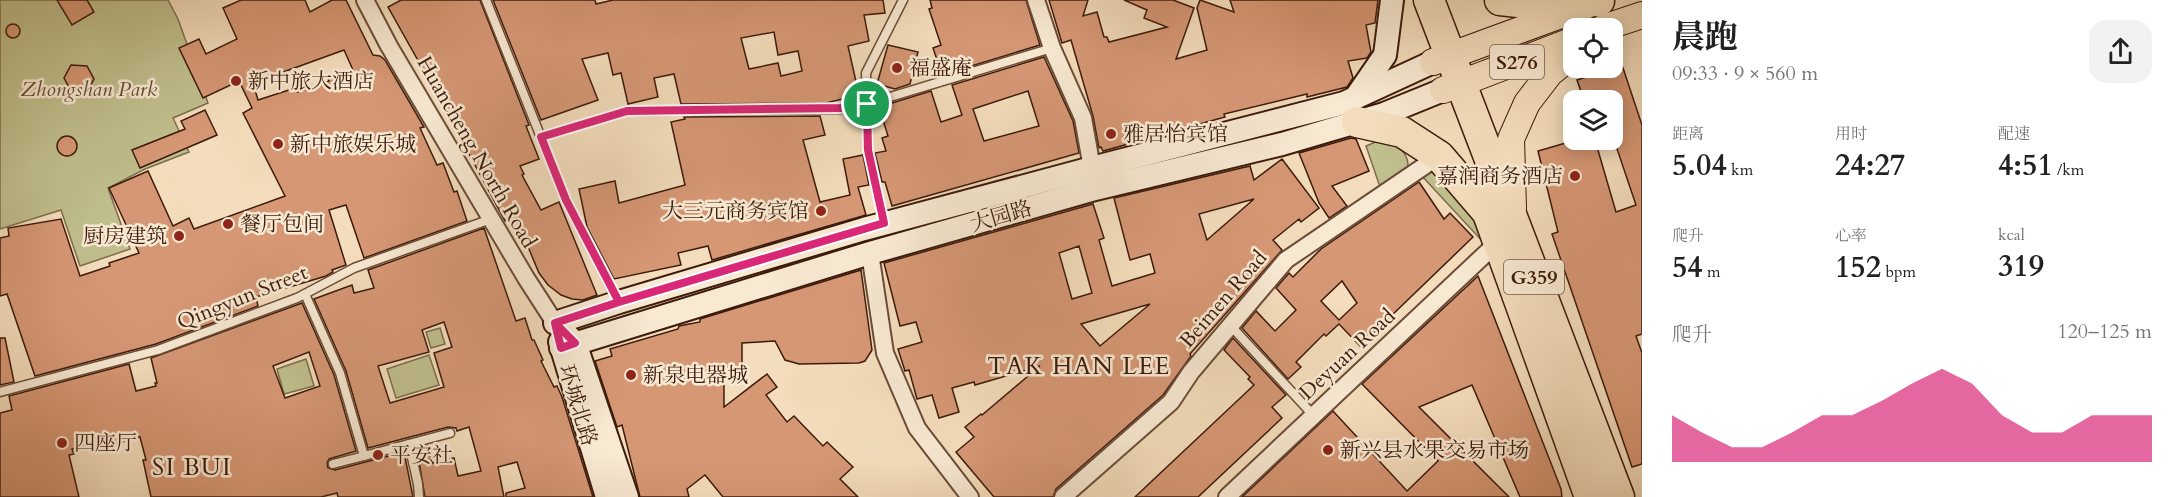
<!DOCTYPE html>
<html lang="zh">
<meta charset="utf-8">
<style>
:root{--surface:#fff;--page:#f2f2f2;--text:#222;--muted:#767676;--accent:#db2777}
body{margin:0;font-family:Cardo,"Noto Serif SC",serif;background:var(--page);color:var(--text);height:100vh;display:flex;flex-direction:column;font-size:22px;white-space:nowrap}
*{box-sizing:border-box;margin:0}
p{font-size:20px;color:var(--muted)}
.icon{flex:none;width:33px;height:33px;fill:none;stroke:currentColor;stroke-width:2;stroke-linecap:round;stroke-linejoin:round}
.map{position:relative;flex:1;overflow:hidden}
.sheet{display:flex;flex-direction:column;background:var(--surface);width:540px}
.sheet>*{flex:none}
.buttons{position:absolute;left:1563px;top:18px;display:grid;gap:12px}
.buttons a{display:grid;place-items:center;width:60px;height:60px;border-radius:12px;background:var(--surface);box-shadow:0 3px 15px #0003;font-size:30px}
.pin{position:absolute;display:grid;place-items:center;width:51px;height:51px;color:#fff;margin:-26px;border:3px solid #fff;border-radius:50%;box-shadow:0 2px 6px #0007}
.round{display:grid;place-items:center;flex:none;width:63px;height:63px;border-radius:18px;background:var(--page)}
.summary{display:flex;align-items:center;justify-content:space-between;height:102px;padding:0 30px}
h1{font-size:33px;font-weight:700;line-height:45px}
.metrics{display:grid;grid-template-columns:repeat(3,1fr);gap:9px;height:102px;padding:6px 30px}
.metrics div{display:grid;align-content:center}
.metrics b{font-size:30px;font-weight:700}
.metrics small{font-size:16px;font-weight:400}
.metrics p{font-size:16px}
.chart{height:168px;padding:12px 30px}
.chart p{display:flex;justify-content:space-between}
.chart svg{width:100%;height:108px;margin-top:6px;fill:var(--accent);opacity:.7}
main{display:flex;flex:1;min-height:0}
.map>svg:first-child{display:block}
.green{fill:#c0bf8d;stroke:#7e6d4c;stroke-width:1.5}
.building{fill:#d69775;stroke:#3d1b0c;stroke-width:1.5;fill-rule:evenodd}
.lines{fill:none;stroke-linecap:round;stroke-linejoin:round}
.lane-casing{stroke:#6b4c38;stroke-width:11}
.street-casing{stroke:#6b4c38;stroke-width:20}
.secondary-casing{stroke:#3d1b0c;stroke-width:26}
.primary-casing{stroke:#3d1b0c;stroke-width:28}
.highway-casing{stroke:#3d1b0c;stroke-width:33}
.lane{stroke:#f8e9d3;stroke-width:8}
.street{stroke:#f8e9d3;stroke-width:16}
.secondary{stroke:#f8e9d3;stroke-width:22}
.primary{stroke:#f4ddbc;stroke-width:26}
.highway{stroke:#f4ddbc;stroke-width:30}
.route-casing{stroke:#fff;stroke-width:12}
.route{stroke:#db2777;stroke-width:8}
.poi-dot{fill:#8f2418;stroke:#f8e9d3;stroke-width:2}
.labels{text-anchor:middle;stroke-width:5;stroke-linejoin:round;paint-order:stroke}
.shield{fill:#f8e9d3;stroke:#755948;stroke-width:1.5}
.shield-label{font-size:20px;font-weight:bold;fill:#3d1b0c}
.poi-label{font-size:21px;fill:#3d1b0c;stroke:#f8e9d3;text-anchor:start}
.park-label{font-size:21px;font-style:italic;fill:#644c33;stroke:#f8e9d3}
.street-label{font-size:21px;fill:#3d1b0c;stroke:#f8e9d3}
.quarter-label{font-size:24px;letter-spacing:1.5px;fill:#3d1b0c;stroke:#f8e9d3}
</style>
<main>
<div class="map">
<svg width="1642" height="497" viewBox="0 0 1642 497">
<rect width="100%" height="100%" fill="#f4ddbc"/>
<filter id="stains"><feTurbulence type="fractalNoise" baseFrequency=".00333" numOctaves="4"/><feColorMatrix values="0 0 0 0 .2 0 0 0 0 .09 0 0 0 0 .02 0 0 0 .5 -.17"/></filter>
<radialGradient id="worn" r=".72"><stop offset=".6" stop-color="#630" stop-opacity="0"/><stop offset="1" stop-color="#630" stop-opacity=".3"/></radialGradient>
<g class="green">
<polygon points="0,0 168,0 178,19 208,103 173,118 189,152 145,169 108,188 130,249 80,266 61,210 0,229"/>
<path d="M 1378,141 L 1393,141 C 1404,151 1411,159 1407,174 L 1386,187 L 1379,184 L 1366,146 Z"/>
<polygon points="1439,162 1485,213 1484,243 1421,175"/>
<polygon points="440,328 445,344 431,348 426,332"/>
<polygon points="429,355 439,385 396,398 387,369"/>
<polygon points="306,359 314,386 284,394 277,369"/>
</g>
<g class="building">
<polygon points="57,0 87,0 94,12 72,25"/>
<path d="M 241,0 L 305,0 L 310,12 L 332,0 L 346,0 L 373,55 L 380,56 L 385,60 L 424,127 L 420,128 L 437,165 L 443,163 L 454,192 L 457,191 L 467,221 L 364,258 L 346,205 L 329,210 L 346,265 L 332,270 L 333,272 L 326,276 L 256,297 L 258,306 L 156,344 L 35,376 L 7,294 L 0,296 L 0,238 L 9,236 L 8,228 L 61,219 L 80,276 L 110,266 L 109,263 L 139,253 L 109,188 L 148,171 L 173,226 L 189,218 L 194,229 L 285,196 L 243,113 L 252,108 L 239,81 L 203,98 L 179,48 L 199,39 L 206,54 L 237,39 L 223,8 ZM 344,50 L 353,70 L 328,78 L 329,81 L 298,92 L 296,92 L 295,88 L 258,100 L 253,83 Z"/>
<polygon points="401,0 480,0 529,125 526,126 539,159 520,166 524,174 522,175 541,210 559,202 597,295 583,300 572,299 561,295 548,285 539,273 515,216 505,221 438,96 388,7"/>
<path d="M 493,0 L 595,0 L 596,4 L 613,0 L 883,0 L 885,13 L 864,15 L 869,41 L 848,46 L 859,95 L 826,103 L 681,104 L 674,74 L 654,78 L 658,97 L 628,104 L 621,73 L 613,75 L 608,53 L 582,59 L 598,100 L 541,120 ZM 774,32 L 778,55 L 798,51 L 802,71 L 781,76 L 778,63 L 749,69 L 741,38 Z"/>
<polygon points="930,0 1026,0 1040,45 942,75 933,48 941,45 929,9 932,8"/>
<polygon points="1049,0 1088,0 1083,16 1097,12 1104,37 1107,37 1109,42 1167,27 1144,18 1147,10 1124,0 1173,0 1194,8 1176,59 1207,50 1197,8 1200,0 1234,12 1230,0 1378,0 1375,23 1366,25 1371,52 1367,58 1348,61 1353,78 1347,87 1307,97 1307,94 1224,114 1225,117 1103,151 1101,147 1099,148 1093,116 1071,40 1062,43"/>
<circle cx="13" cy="31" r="7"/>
<polygon points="888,45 918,52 910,84 895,89 877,84"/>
<path d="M 1044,57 L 1073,121 L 1079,153 L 892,206 L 885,182 L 882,182 L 875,153 L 886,151 L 882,138 L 888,136 L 879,107 L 931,91 L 941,122 L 962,115 L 952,85 ZM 1028,91 L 1039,126 L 984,141 L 973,109 Z"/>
<polygon points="71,65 87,66 94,79 87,92 71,91 64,78"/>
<polygon points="1622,65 1642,125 1642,334 1636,336 1642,353 1642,464 1632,467 1552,234 1558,232 1538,151 1576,140 1595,140 1616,212 1636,205 1612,134 1612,100 1584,100 1577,80"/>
<polygon points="205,110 217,135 140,168 132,150 185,129 181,121"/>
<polygon points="820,116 825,135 803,140 820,202 850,195 843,159 863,155 869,185 858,187 866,215 712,260 708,246 678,253 681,265 614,279 587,227 579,189 615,181 619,203 685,185 671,122 685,119 684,117"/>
<circle cx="67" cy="146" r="10"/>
<polygon points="1351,138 1356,139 1369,171 1332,186 1347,206 1329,218 1319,203 1299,153"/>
<path d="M 1282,159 L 1319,208 L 1301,222 L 1299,219 L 1273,240 L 1282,250 L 1190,354 L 1191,356 L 1163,395 L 1056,489 L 1053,497 L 994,497 L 956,452 L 974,437 L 965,427 L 981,414 L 982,415 L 1040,366 L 975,385 L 974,382 L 952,388 L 959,412 L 939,418 L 932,395 L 917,399 L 909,370 L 905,371 L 898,349 L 922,342 L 916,322 L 900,326 L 884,263 L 1093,204 L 1104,238 L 1099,240 L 1112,286 L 1155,273 L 1150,254 L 1130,260 L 1114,198 L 1250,166 L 1254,180 ZM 1254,199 L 1207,240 L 1199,214 ZM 1079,246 L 1092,293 L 1072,299 L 1059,253 ZM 1150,304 L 1100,346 L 1081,324 Z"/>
<path d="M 1419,182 L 1444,219 L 1450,213 L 1473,237 L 1360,346 L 1339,324 L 1326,336 L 1324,334 L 1296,362 L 1301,367 L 1288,379 L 1242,328 L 1256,311 L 1275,331 L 1296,310 L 1276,288 L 1289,273 L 1293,277 L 1321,249 ZM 1342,281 L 1357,303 L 1339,320 L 1321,301 Z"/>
<path d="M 484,228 L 516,321 L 525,318 L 532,340 L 534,340 L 543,360 L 541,361 L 554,387 L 557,386 L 562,397 L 593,497 L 506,497 L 506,493 L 525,488 L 517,462 L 498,467 L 504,497 L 425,497 L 417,449 L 428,445 L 432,463 L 454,458 L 458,476 L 481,471 L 469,427 L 457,431 L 456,428 L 448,427 L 368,448 L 346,371 L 314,299 L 352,285 L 354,293 L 374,288 L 368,270 ZM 444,322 L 452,347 L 434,353 L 444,387 L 390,403 L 378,366 L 429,352 L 422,330 Z"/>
<polygon points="861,270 872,350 865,361 859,363 799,364 785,360 775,341 742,343 742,374 724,374 724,407 767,374 777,387 766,395 787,422 794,416 823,446 827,442 853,467 840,479 858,497 723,497 705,475 687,489 689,497 640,497 622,425 617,427 595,361 612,356 610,349 678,329 679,326 700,322 700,319"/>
<polygon points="1478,276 1561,489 1562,497 1520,497 1472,385 1419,407 1509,497 1242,497 1333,411 1407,491 1438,461 1362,384"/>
<path d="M 302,303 L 334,375 L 356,451 L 329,459 L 327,463 L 328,468 L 335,470 L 404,452 L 413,497 L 338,497 L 337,493 L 321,497 L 151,497 L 143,460 L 146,460 L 140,437 L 107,446 L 106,440 L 72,449 L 74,454 L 69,455 L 79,497 L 0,497 L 0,413 L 12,410 L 9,396 L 129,364 L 136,391 L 156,386 L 155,383 L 157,383 L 151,358 ZM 309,352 L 320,386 L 285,398 L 273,366 Z"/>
<polygon points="0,338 5,338 14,382 0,385"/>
<polygon points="1233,338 1286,395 1272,407 1282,418 1198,497 1135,497 1254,385 1248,379 1250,377 1224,350"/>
</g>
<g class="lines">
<g class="lane-casing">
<g id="lane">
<polyline points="486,0 566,200 618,301"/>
<polyline points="541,137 627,111 840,109 867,104 1052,48"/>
<polyline points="884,223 868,149 866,73 903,0"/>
<polyline points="305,294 340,373 364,456 450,433"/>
<polyline points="1230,325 1314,416"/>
<polyline points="0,392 158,350 297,298 354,268 491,219"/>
<polyline points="409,444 418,484 419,497"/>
<polyline points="333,464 364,456"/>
</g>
</g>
<g class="street-casing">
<g id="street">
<polyline points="365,0 389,46 526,278 555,323"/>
<polyline points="1036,0 1052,48 1083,118 1092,168"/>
<polyline points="870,253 885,353 917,428 970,497"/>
<polyline points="1063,497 1171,402 1191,372 1286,260 1439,156"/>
<polyline points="1227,497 1498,242"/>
</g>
</g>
<g class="secondary-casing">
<g id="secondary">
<polyline points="1356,97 1385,55 1392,0"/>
<polyline points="555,323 619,302 864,229 1092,168 1344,103 1433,62"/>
<polyline points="565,333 575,343 627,497"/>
<polyline points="560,342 607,497"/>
<polyline points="561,348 870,253 1095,189 1282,144 1384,114 1443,90"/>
</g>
</g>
<g class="primary-casing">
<g id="primary">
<polyline points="1603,28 1642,15"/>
<polyline points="1433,62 1585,6"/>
<polyline points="1443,90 1574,40"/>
<polyline points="1513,208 1511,139 1527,103 1550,73 1574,54"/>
</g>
</g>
<g class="highway-casing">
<g id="highway">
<polyline points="1429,0 1619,497"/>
<polyline points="1500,0 1537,4 1599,1"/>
<polyline points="1357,122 1402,132 1439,156 1488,213"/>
<polyline points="1481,194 1590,497"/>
</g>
</g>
<use href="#lane" class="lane"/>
<use href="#street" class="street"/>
<use href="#secondary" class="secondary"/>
<use href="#primary" class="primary"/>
<use href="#highway" class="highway"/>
</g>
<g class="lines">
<g class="route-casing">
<polyline id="route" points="867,104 868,150 884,223 619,302 555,323 575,343 561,348 555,323 619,302 566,200 541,137 627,111 840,108 867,104"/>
</g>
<use href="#route" class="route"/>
</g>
<g class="poi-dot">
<circle cx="897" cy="68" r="6"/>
<circle cx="236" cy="81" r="6"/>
<circle cx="1111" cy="134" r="6"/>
<circle cx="278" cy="144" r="6"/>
<circle cx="1575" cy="176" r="6"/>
<circle cx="821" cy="211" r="6"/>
<circle cx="228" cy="224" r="6"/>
<circle cx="179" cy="236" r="6"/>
<circle cx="631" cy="375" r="6"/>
<circle cx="62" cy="443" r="6"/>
<circle cx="1328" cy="450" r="6"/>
<circle cx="378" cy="455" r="6"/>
</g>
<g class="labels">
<g class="shield">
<rect x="1490" y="45" width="54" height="34" rx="4.5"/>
<rect x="1504" y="260" width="60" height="34" rx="4.5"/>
</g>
<g class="shield-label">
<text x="1517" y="69">S276</text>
<text x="1534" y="284">G359</text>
</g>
<g class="poi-label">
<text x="909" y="75">福盛庵</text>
<text x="248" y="88">新中旅大酒店</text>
<text x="1123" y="141">雅居怡宾馆</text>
<text x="290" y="151">新中旅娱乐城</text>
<text x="1563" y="183" text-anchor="end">嘉润商务酒店</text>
<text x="809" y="218" text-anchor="end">大三元商务宾馆</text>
<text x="240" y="231">餐厅包间</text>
<text x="167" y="243" text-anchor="end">厨房建筑</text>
<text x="643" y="382">新泉电器城</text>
<text x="74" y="450">四座厅</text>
<text x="1340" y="457">新兴县水果交易市场</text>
<text x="390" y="462">平安社</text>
</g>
<g class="park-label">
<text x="89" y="96">Zhongshan Park</text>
</g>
<g class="street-label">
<text transform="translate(477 152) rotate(60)" y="7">Huancheng North Road</text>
<text transform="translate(1001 216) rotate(-16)" y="7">大园路</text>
<text transform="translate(242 297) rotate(-22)" y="7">Qingyun Street</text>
<text transform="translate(1223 299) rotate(-49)" y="7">Beimen Road</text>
<text transform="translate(1347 354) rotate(-43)" y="7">Deyuan Road</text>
<text transform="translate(578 405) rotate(73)" y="7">环城北路</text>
</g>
<g class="quarter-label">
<text x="1079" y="374">TAK HAN LEE</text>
<text x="192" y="475">SI BUI</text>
</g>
</g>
<rect width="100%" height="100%" filter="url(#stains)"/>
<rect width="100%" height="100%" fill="url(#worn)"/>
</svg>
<div class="buttons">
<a><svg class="icon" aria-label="locate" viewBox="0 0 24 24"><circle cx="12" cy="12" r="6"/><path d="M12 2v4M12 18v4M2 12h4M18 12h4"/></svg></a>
<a><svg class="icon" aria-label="layers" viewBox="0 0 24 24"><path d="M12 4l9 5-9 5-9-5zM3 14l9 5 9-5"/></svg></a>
</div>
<div class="pin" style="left:867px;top:104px;background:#1e9e55"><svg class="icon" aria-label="arrive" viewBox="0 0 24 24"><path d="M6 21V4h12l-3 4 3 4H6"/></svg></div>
</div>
<section class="sheet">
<div class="summary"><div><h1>晨跑</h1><p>09:33 · 9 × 560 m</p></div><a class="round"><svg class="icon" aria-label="share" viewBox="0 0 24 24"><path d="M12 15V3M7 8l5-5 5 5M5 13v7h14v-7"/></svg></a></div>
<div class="metrics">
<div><p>距离</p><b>5.04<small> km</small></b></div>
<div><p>用时</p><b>24:27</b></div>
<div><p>配速</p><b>4:51<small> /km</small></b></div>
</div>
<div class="metrics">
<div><p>爬升</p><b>54<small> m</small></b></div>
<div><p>心率</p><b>152<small> bpm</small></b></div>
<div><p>kcal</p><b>319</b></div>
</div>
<div class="chart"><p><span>爬升</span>120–125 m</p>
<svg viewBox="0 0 160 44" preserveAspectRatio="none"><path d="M0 44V25L10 32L20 38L30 38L40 32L50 25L60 25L70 19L80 12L90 6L100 12L110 25L120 32L130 32L140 25L150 25L160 25V44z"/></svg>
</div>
</section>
</main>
